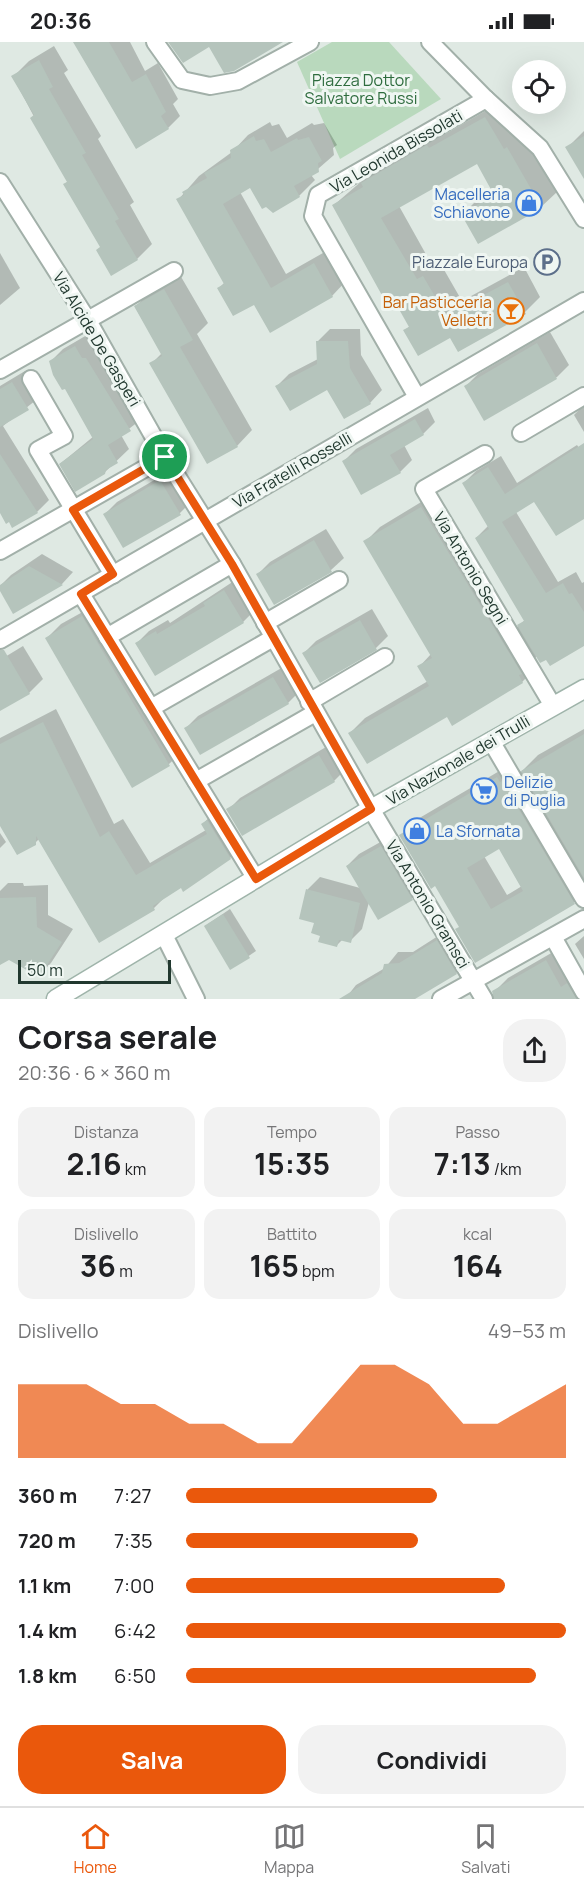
<!DOCTYPE html>
<html lang="it">
<meta charset="utf-8">
<style>
:root{--surface:#fff;--page:#f2f2f2;--text:#202124;--muted:#757577;--line:#e0e0e0;--accent:#ea580c}
body{margin:0;font-family:Manrope,sans-serif;background:var(--page);color:var(--text);height:100vh;display:flex;flex-direction:column;font-size:22px;white-space:nowrap}
*{box-sizing:border-box;margin:0}
p{font-size:20px;color:var(--muted)}
.icon{flex:none;width:33px;height:33px;fill:none;stroke:currentColor;stroke-width:2;stroke-linecap:round;stroke-linejoin:round}
.map{position:relative;height:957px;overflow:hidden}
.sheet{display:flex;flex-direction:column;background:var(--surface);flex:1}
.sheet>*{flex:none}
.tools{position:absolute;left:512px;top:18px;display:grid;gap:12px}
.tools a{display:grid;place-items:center;width:54px;height:54px;border-radius:50%;background:var(--surface);box-shadow:0 6px 24px #0002;font-size:30px}
.scale{position:absolute;left:18px;bottom:15px;width:153px;box-sizing:border-box;padding-left:6px;border:3px solid #21382f;border-top:0;font-size:16px;line-height:21px;white-space:nowrap;color:#21382f;-webkit-text-stroke:4px #eff6f2;paint-order:stroke}
.pin{position:absolute;display:grid;place-items:center;width:51px;height:51px;color:#fff;margin:-26px;border:3px solid #fff;border-radius:50%;box-shadow:0 2px 6px #0007}
.round{display:grid;place-items:center;flex:none;width:63px;height:63px;border-radius:24px;background:var(--page)}
.overview{display:flex;align-items:center;justify-content:space-between;height:102px;padding:0 18px}
h1{font-size:33px;font-weight:700;line-height:45px}
.figures{display:grid;grid-template-columns:repeat(3,1fr);gap:9px;height:102px;padding:6px 18px}
.figures div{display:grid;align-content:center;border-radius:15px;background:var(--page);text-align:center}
.figures b{font-size:30px;font-weight:700}
.figures small{font-size:16px;font-weight:400}
.figures p{font-size:16px}
.chart{height:168px;padding:12px 18px}
.chart p{display:flex;justify-content:space-between}
.chart svg{width:100%;height:108px;margin-top:6px;fill:var(--accent);opacity:.7}
.action{display:flex;gap:12px;margin-top:auto;padding:12px 18px}
.action a{flex:1;height:69px;border-radius:24px;background:var(--accent);color:#fff;font-size:24px;font-weight:700;line-height:69px;text-align:center}
.action a+a{background:var(--page);color:var(--text)}
ul{padding:0 18px;list-style:none;font-size:20px}
li{display:grid;grid-template-columns:96px 72px 1fr;align-items:center;height:45px}
li i{height:15px;border-radius:8px;background:var(--accent)}
.status{display:flex;justify-content:space-between;align-items:center;height:42px;padding:0 30px;background:var(--surface);direction:ltr}
.status svg{height:16px;fill:currentColor}
.tabs{display:flex;justify-content:space-around;align-items:center;height:84px;border-top:2px solid var(--line);background:var(--surface);font-size:16px;color:var(--muted)}
.tabs a{display:grid;justify-items:center;gap:3px}
.tabs .on{color:var(--accent)}
.map>svg:first-child{display:block}
.green{fill:#b9d9bd}
.shadow{fill:#0003;fill-rule:evenodd}
.building{fill:#b5c4bc;fill-rule:evenodd}
.lines{fill:none;stroke-linecap:round;stroke-linejoin:round}
.street-casing{stroke:#a2b0a9;stroke-width:20}
.secondary-casing{stroke:#9fb4aa;stroke-width:21}
.street{stroke:#fff;stroke-width:16}
.secondary{stroke:#fff;stroke-width:18}
.route-casing{stroke:#fff;stroke-width:12}
.route{stroke:#ea580c;stroke-width:8}
.labels{text-anchor:middle;stroke-width:6;stroke-linejoin:round;paint-order:stroke}
.park-label{font-size:16px;fill:#2e6c3e;stroke:#eff6f2}
.street-label{font-size:16px;fill:#21382f;stroke:#eff6f2}
.shop-label{font-size:16px;fill:#366cbe;stroke:#eff6f2;text-anchor:start}
.service-label{font-size:16px;fill:#4e5e75;stroke:#eff6f2;text-anchor:end}
.food-label{font-size:16px;fill:#c56008;stroke:#eff6f2;text-anchor:end}
</style>
<div class="status"><b>20:36</b><svg viewBox="0 0 49 12"><path d="M0 12V9h3v3zM5 12V6h3v6zM10 12V3h3v9zM15 12V0h3v12zM26 1h20v11H26zM47 4h2v5h-2z"/></svg></div>
<div class="map">
<svg width="584" height="957" viewBox="0 0 584 957">
<rect width="100%" height="100%" fill="#dfe9e3"/>
<polygon class="green" points="332,0 389,0 441,57 340,117 297,20"/>
<g class="shadow">
<polygon points="75,0 130,0 145,29 158,21 178,57 173,62 180,74 168,86"/>
<polygon points="54,4 68,28 64,31 101,94 98,97 134,160 130,163 152,202 137,217 101,205 65,142 68,139 13,35 29,19"/>
<polygon points="501,60 523,91 557,150 541,165 463,172 479,156 493,148 478,120 399,164 432,223 439,219 462,259 524,225 540,255 525,270 451,294 405,288 410,284 392,251 334,163 378,125 443,88 445,92"/>
<polygon points="270,80 272,84 279,82 287,96 312,81 314,83 324,81 337,103 333,106 334,113 311,133 315,138 299,154 251,144 240,150 286,232 330,207 347,238 332,254 255,261 219,246 225,240 178,158 199,134 232,110 248,93"/>
<polygon points="584,89 584,134 567,106"/>
<polygon points="0,211 20,246 0,263"/>
<polygon points="180,233 208,281 197,292 252,388 237,404 151,322 162,311 135,265 151,249"/>
<polygon points="330,287 360,287 361,313 382,348 370,361 327,346 277,344 289,332 318,317 318,299"/>
<polygon points="550,290 569,323 557,335 485,377 466,344 478,332"/>
<polygon points="87,293 143,376 121,393 129,407 104,431 60,422 94,394 51,319 63,307"/>
<polygon points="25,329 40,355 3,384 49,458 37,470 0,468 0,344"/>
<polygon points="584,363 584,390 574,373"/>
<polygon points="428,366 435,380 423,392 404,403 412,418 400,430 344,419 356,407"/>
<polygon points="577,403 584,413 584,475 535,458 516,470 558,540 576,530 582,541 584,540 584,602 547,616 537,614 533,618 537,625 522,640 453,682 448,673 350,691 365,676 428,639 419,625 431,612 365,500 380,485 436,451 517,585 525,578 476,496 489,483 464,441 476,429 501,414 517,441"/>
<polygon points="173,427 192,459 180,471 105,472 117,460"/>
<polygon points="326,487 344,516 331,528 275,561 258,532 270,520"/>
<polygon points="42,512 73,530 62,542 14,570 0,544 11,533"/>
<polygon points="237,537 255,568 243,580 137,601 149,589 168,578 170,581"/>
<polygon points="97,562 183,709 169,722 132,744 47,596 61,582"/>
<polygon points="372,567 388,594 376,606 320,639 304,611 316,599"/>
<polygon points="23,604 43,637 29,651 0,667 0,618"/>
<polygon points="285,624 300,649 288,661 186,686 198,674"/>
<polygon points="56,667 114,782 123,777 150,821 206,788 203,782 216,768 244,802 230,816 183,847 182,844 168,852 154,866 99,899 39,797 35,801 0,777 0,696"/>
<path d="M 584,687 L 584,850 L 574,860 L 460,884 L 435,842 L 401,794 L 416,778 L 513,721 L 521,730 L 538,713 ZM 499,805 L 522,844 L 507,853 L 484,814 Z"/>
<polygon points="331,702 346,727 334,739 228,768 240,756"/>
<polygon points="0,791 6,800 0,806"/>
<polygon points="393,793 424,844 412,856 369,860 362,887 350,899 343,897 337,903 322,893 315,880 301,876 308,847 320,835 360,846 347,824 359,812"/>
<polygon points="8,841 23,841 24,844 48,843 48,873 73,887 51,921 39,933 9,916 0,921 0,849"/>
<polygon points="230,867 256,909 231,926 205,884"/>
<polygon points="449,887 468,919 456,931 412,957 345,957 356,943 385,926 398,910 413,910"/>
<polygon points="584,894 584,917 575,902"/>
<polygon points="560,906 584,933 584,957 472,957 488,947 495,955 494,950 508,936"/>
</g>
<g class="building">
<polygon points="73,0 109,0 132,40 146,32 166,70 161,74 169,87 136,107"/>
<polygon points="168,0 283,0 234,29 224,31 209,5 183,21"/>
<polygon points="39,18 53,45 49,47 86,111 82,113 119,177 115,179 138,218 111,234 96,208 100,205 63,142 67,140 30,76 34,73 11,34"/>
<polygon points="485,75 504,107 507,105 542,166 478,202 461,172 494,153 477,122 381,176 417,237 423,234 446,273 508,240 526,272 458,310 450,296 418,314 403,288 409,285 391,253 384,257 332,163 363,145 361,141 427,103 429,106"/>
<polygon points="254,94 256,99 264,97 271,110 297,96 298,98 309,95 322,119 318,121 319,130 294,144 300,155 273,171 266,165 262,167 250,146 223,162 271,246 314,221 333,255 270,291 254,263 233,274 217,246 224,242 176,157 184,153 182,150 207,136 204,131 231,116 230,108"/>
<polygon points="584,94 584,137 565,105"/>
<polygon points="164,247 193,298 180,305 238,405 207,422 149,321 162,314 134,264"/>
<polygon points="316,299 348,299 350,326 371,362 344,377 327,348 290,369 275,344 317,322"/>
<polygon points="537,301 557,337 484,379 464,344"/>
<polygon points="75,304 82,316 86,316 131,389 108,403 118,421 106,428 105,432 75,450 59,422 93,397 65,347 62,348 53,333 49,319"/>
<polygon points="12,340 29,368 0,385 0,347"/>
<polygon points="415,377 424,393 390,413 401,431 361,453 342,419"/>
<polygon points="584,401 584,477 556,494 534,460 502,480 546,551 563,541 569,552 572,551 584,570 584,604 550,624 546,618 540,621 517,583 524,579 475,496 489,487 462,441 488,425 505,452"/>
<polygon points="0,412 38,471 12,486 9,480 6,482 0,471"/>
<polygon points="160,438 181,473 123,506 103,472"/>
<polygon points="421,465 522,632 519,633 523,641 452,684 447,675 367,722 348,691 429,644 417,624 432,616 363,499"/>
<polygon points="314,498 332,530 274,563 256,532"/>
<polygon points="29,524 63,543 13,572 0,549 0,543"/>
<polygon points="224,548 244,581 155,634 135,601 156,589 157,592 205,564 203,561"/>
<polygon points="82,574 170,724 132,746 45,596"/>
<polygon points="360,578 377,608 320,641 302,611"/>
<polygon points="0,608 4,608 30,652 0,669"/>
<polygon points="273,635 289,662 200,713 184,686"/>
<polygon points="43,680 100,795 109,789 136,833 207,792 201,782 207,778 231,817 183,850 181,846 153,864 155,868 99,901 36,794 36,803 17,813 0,784 0,702"/>
<polygon points="584,692 584,836 521,729"/>
<polygon points="319,713 335,740 242,794 226,767"/>
<path d="M 497,735 L 500,740 L 502,739 L 575,862 L 475,921 L 455,887 L 459,885 L 435,844 L 431,847 L 399,793 ZM 499,807 L 523,849 L 491,867 L 467,826 Z"/>
<polygon points="381,804 413,858 378,878 346,824"/>
<polygon points="306,847 360,861 351,901 339,898 337,905 318,900 320,894 311,891 314,881 299,877"/>
<polygon points="36,855 37,885 62,900 39,935 9,918 0,923 0,856"/>
<polygon points="223,872 250,916 230,928 204,884"/>
<polygon points="437,898 457,932 415,957 339,957 382,931 384,922 399,921"/>
<polygon points="546,918 561,945 567,941 577,957 494,957 492,949"/>
</g>
<g class="lines">
<g class="street-casing">
<g id="street">
<polyline points="155,0 182,38 210,44 238,39 310,0"/>
<polyline points="430,0 486,57 540,106 584,177"/>
<polyline points="0,140 87,277 165,415 232,522 371,767 484,957"/>
<polyline points="0,328 174,229"/>
<polyline points="31,337 64,394 38,408 113,533"/>
<polyline points="417,355 313,174 318,153 486,57"/>
<polyline points="521,391 584,354"/>
<polyline points="485,412 424,447 553,664"/>
<polyline points="0,509 165,415"/>
<polyline points="81,552 256,837"/>
<polyline points="265,581 339,538"/>
<polyline points="107,595 232,522"/>
<polyline points="0,598 584,259"/>
<polyline points="309,660 385,615"/>
<polyline points="151,666 273,596"/>
<polyline points="491,699 584,857"/>
<polyline points="196,739 315,671"/>
<polyline points="164,893 196,957"/>
<polyline points="553,895 584,950"/>
<polyline points="441,957 584,877"/>
</g>
</g>
<g class="secondary-casing">
<polyline id="secondary" points="56,957 371,767 584,647"/>
</g>
<use href="#street" class="street"/>
<use href="#secondary" class="secondary"/>
</g>
<g class="lines">
<g class="route-casing">
<polygon id="route" points="165,415 232,522 371,767 256,837 81,552 113,532 73,468"/>
</g>
<use href="#route" class="route"/>
</g>
<defs>
<g id="shop-ring" transform="scale(1.35)"><circle r="9.5" fill="#eff6f2" stroke="#3f7fe0" stroke-width="1.5"/><path d="M-5-2.5h2.3a2.7 3.5 0 0 1 5.4 0H5L5.5 6h-11ZM-1.5-2.5h3a1.5 2.3 0 0 0-3 0Z" fill="#3f7fe0"/></g>
<g id="parking-ring" transform="scale(1.35)"><circle r="9.5" fill="#eff6f2" stroke="#5c6f8a" stroke-width="1.5"/><path d="M-3.5-5.5H1a3.5 3.5 0 0 1 0 7H-1V5.5H-3.5ZM-1-3.4V-.6H.8a1.4 1.4 0 0 0 0-2.8Z" fill="#5c6f8a"/></g>
<g id="bar-ring" transform="scale(1.35)"><circle r="9.5" fill="#eff6f2" stroke="#e8710a" stroke-width="1.5"/><path d="M-6-5H6L.8 .8V4.5H3.5V6h-7V4.5H-.8V.8Z" fill="#e8710a"/></g>
<g id="supermarket-ring" transform="scale(1.35)"><circle r="9.5" fill="#eff6f2" stroke="#3f7fe0" stroke-width="1.5"/><path d="M-6-5.5h2.5l.6 2H6L4.5 2H-2.5L-4.4-4H-6ZM-1.5 3.2a1.3 1.3 0 1 0 .1 0ZM3 3.2a1.3 1.3 0 1 0 .1 0Z" fill="#3f7fe0"/></g>
</defs>
<g fill-rule="evenodd">
<use href="#shop-ring" x="529" y="161"/>
<use href="#parking-ring" x="547" y="220"/>
<use href="#bar-ring" x="511" y="269"/>
<use href="#supermarket-ring" x="484" y="749"/>
<use href="#shop-ring" x="417" y="789"/>
</g>
<g class="labels">
<g class="park-label">
<text x="361" y="44">Piazza Dottor<tspan x="361" dy="18">Salvatore Russi</tspan></text>
</g>
<g class="street-label">
<text transform="translate(396 109) rotate(-30)" y="6">Via Leonida Bissolati</text>
<text transform="translate(97 297) rotate(59)" y="6">Via Alcide De Gasperi</text>
<text transform="translate(292 428) rotate(-30)" y="6">Via Fratelli Rosselli</text>
<text transform="translate(471 526) rotate(59)" y="6">Via Antonio Segni</text>
<text transform="translate(458 718) rotate(-30)" y="6">Via Nazionale dei Trulli</text>
<text transform="translate(428 862) rotate(59)" y="6">Via Antonio Gramsci</text>
</g>
<g class="shop-label">
<text x="510" y="158" text-anchor="end">Macelleria<tspan x="510" dy="18">Schiavone</tspan></text>
<text x="504" y="746">Delizie<tspan x="504" dy="18">di Puglia</tspan></text>
<text x="436" y="795">La Sfornata</text>
</g>
<g class="service-label">
<text x="528" y="226">Piazzale Europa</text>
</g>
<g class="food-label">
<text x="492" y="266">Bar Pasticceria<tspan x="492" dy="18">Velletri</tspan></text>
</g>
</g>
</svg>
<div class="tools">
<a><svg class="icon" aria-label="locate" viewBox="0 0 24 24"><circle cx="12" cy="12" r="6"/><path d="M12 2v4M12 18v4M2 12h4M18 12h4"/></svg></a>
</div>
<div class="scale">50 m</div>
<div class="pin" style="left:165px;top:415px;background:#1e9e55"><svg class="icon" aria-label="arrive" viewBox="0 0 24 24"><path d="M6 21V4h12l-3 4 3 4H6"/></svg></div>
</div>
<section class="sheet">
<div class="overview"><div><h1>Corsa serale</h1><p>20:36 · 6 × 360 m</p></div><a class="round"><svg class="icon" aria-label="share" viewBox="0 0 24 24"><path d="M12 15V3M7 8l5-5 5 5M5 13v7h14v-7"/></svg></a></div>
<div class="figures">
<div><p>Distanza</p><b>2.16<small> km</small></b></div>
<div><p>Tempo</p><b>15:35</b></div>
<div><p>Passo</p><b>7:13<small> /km</small></b></div>
</div>
<div class="figures">
<div><p>Dislivello</p><b>36<small> m</small></b></div>
<div><p>Battito</p><b>165<small> bpm</small></b></div>
<div><p>kcal</p><b>164</b></div>
</div>
<div class="chart"><p><span>Dislivello</span>49–53 m</p>
<svg viewBox="0 0 160 44" preserveAspectRatio="none"><path d="M0 44V14L10 14L20 14L30 22L40 22L50 30L60 30L70 38L80 38L90 22L100 6L110 6L120 14L130 30L140 30L150 22L160 14V44z"/></svg>
</div>
<ul>
<li><b>360 m</b>7:27<i style="width:66%"></i></li>
<li><b>720 m</b>7:35<i style="width:61%"></i></li>
<li><b>1.1 km</b>7:00<i style="width:84%"></i></li>
<li><b>1.4 km</b>6:42<i style="width:100%"></i></li>
<li><b>1.8 km</b>6:50<i style="width:92%"></i></li>
</ul>
<div class="action"><a>Salva</a><a>Condividi</a></div>
</section>
<nav class="tabs">
<a class="on"><svg class="icon" aria-label="home" viewBox="0 0 24 24"><path d="M3 11l9-7 9 7M6 9v11h12V9"/></svg>Home</a>
<a><svg class="icon" aria-label="map" viewBox="0 0 24 24"><path d="M3 6l6-2 6 2 6-2v14l-6 2-6-2-6 2zM9 4v14M15 6v14"/></svg>Mappa</a>
<a><svg class="icon" aria-label="saved" viewBox="0 0 24 24"><path d="M7 4h10v16l-5-4-5 4z"/></svg>Salvati</a>
</nav>
